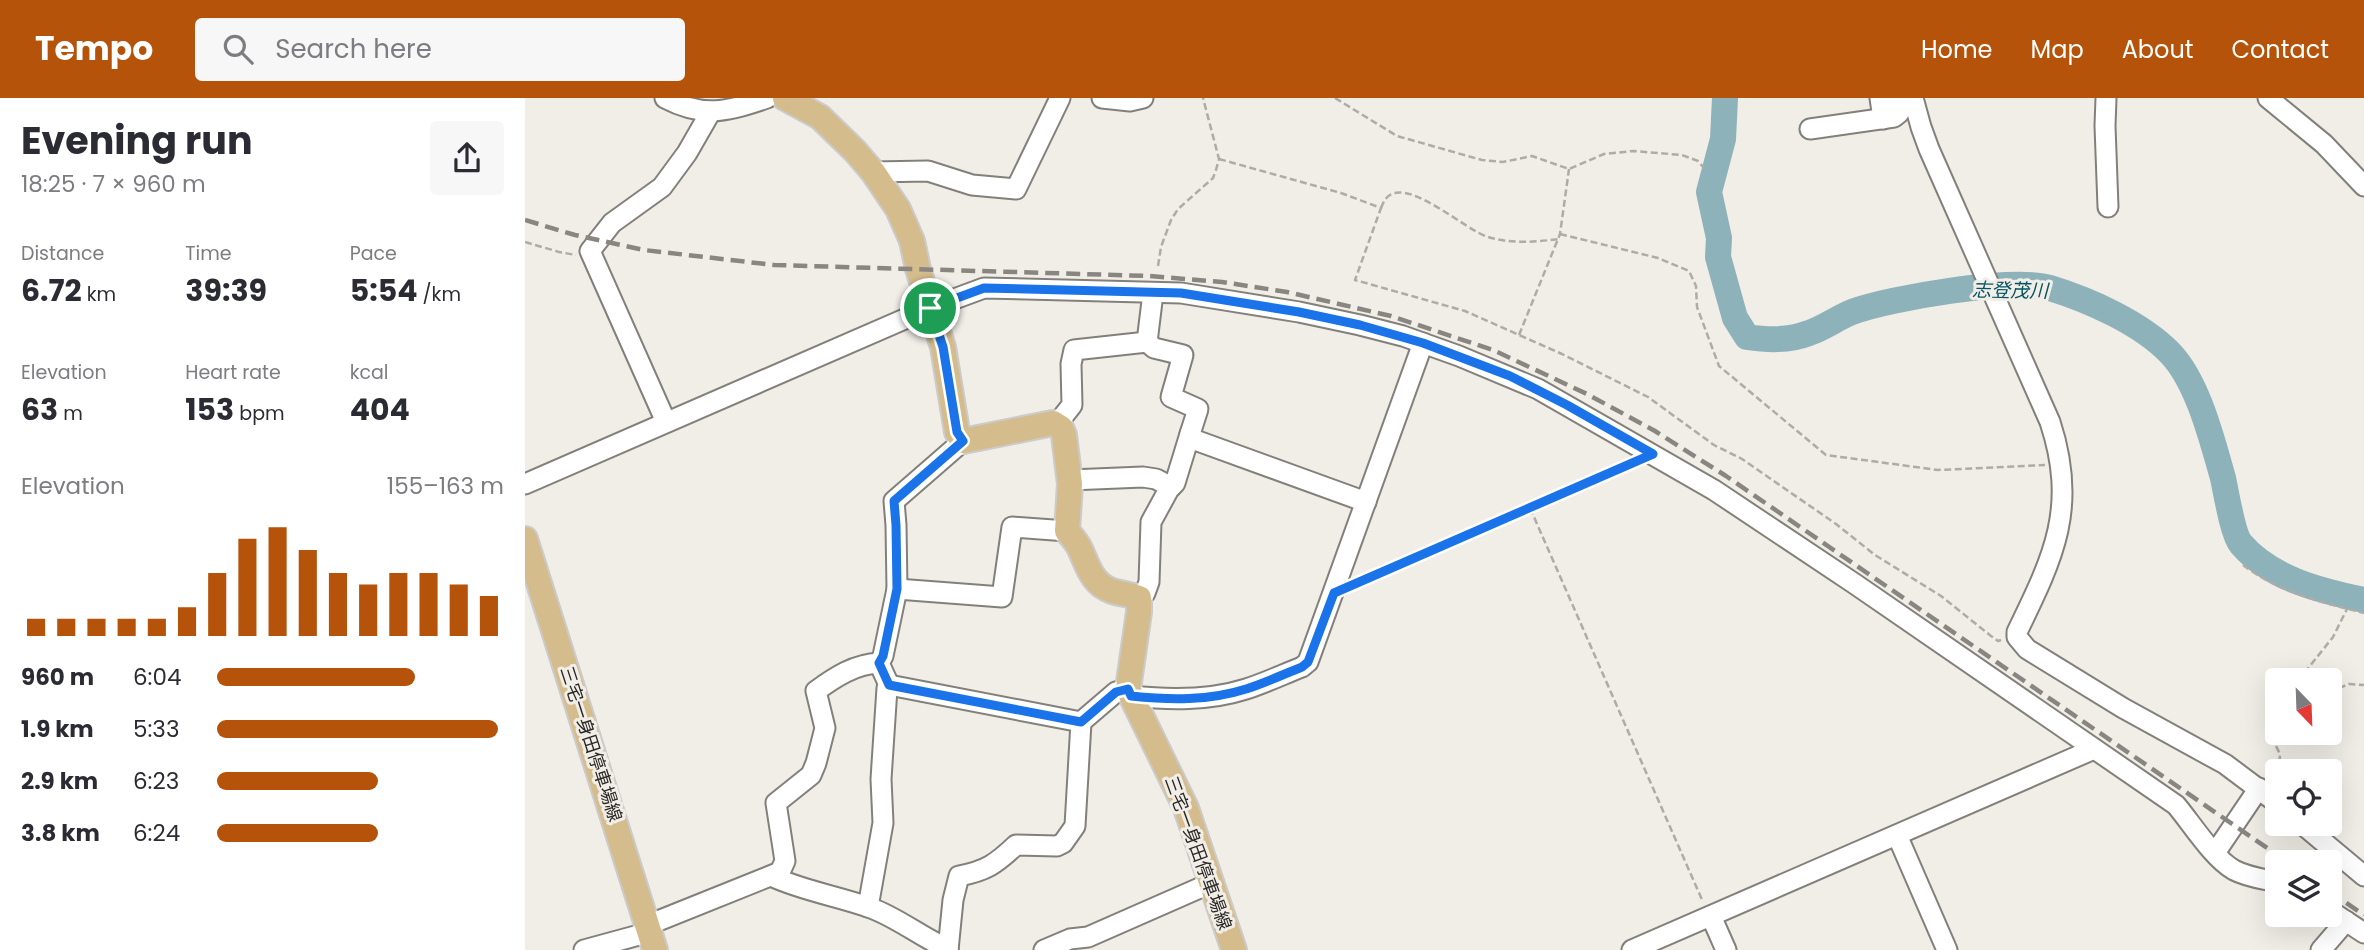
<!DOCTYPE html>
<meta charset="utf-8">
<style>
:root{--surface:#fff;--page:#f7f7f7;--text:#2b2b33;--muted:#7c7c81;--accent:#b45309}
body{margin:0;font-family:Poppins,"Noto Sans JP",sans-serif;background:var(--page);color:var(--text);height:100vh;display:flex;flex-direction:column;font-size:26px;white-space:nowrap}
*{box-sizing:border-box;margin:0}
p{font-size:23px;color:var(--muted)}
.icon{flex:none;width:38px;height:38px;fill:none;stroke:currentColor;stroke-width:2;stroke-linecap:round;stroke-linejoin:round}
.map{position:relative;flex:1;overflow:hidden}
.drawer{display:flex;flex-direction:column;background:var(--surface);width:525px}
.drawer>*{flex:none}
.needle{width:46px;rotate:157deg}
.controls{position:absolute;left:1740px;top:570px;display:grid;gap:14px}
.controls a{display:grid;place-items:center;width:77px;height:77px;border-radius:7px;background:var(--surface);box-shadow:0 7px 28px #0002;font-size:35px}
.pin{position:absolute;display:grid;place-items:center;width:60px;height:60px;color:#fff;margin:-30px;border:4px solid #fff;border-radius:50%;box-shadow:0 2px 7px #0007}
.round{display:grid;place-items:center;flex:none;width:74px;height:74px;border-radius:7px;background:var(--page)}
.head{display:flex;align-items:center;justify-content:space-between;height:119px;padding:0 21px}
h1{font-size:38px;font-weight:700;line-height:52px}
.metrics{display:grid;grid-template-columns:repeat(3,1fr);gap:10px;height:119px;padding:7px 21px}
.metrics div{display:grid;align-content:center}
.metrics b{font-size:30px;font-weight:700}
.metrics small{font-size:19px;font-weight:400}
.metrics p{font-size:19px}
.chart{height:196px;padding:14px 21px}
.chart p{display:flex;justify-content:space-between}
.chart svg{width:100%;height:126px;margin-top:7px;stroke:var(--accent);stroke-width:6}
ul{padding:0 21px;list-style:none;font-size:23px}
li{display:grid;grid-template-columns:112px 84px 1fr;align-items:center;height:52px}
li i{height:18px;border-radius:9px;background:var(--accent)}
header{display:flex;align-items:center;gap:42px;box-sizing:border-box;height:98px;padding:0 35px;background:var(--accent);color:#fff}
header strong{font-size:33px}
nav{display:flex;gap:38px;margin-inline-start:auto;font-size:24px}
.search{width:490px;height:63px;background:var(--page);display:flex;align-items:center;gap:18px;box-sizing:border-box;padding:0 24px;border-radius:7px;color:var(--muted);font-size:26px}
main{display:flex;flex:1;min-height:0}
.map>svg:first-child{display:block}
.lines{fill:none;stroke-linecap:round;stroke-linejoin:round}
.river{stroke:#8eb2ba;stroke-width:26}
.minor-casing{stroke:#83807b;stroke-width:23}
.major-casing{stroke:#cccbcb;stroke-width:28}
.path{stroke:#afaba7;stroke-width:2.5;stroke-dasharray:7 3.5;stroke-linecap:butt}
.minor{stroke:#fff;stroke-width:19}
.major{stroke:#d5bc8d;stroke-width:24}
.rail{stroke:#898682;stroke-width:4.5;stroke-dasharray:14 7;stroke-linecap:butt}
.route-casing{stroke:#fff;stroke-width:14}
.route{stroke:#1a73e8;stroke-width:9}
.labels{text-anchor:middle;stroke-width:6;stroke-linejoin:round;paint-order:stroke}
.street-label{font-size:18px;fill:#2a2826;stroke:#f1ede7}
.water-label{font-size:19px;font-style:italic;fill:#055462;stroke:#f1ede7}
</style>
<header>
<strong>Tempo</strong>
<div class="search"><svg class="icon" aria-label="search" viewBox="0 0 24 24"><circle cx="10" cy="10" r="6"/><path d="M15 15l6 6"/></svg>Search here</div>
<nav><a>Home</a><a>Map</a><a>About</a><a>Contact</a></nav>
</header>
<main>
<section class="drawer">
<div class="head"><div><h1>Evening run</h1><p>18:25 · 7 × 960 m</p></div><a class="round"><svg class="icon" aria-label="share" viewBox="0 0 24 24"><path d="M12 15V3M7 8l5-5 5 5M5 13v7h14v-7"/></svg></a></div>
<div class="metrics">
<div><p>Distance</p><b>6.72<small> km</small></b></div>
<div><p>Time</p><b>39:39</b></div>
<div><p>Pace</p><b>5:54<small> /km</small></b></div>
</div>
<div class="metrics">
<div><p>Elevation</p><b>63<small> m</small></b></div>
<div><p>Heart rate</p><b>153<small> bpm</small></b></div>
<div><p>kcal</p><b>404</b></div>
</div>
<div class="chart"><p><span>Elevation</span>155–163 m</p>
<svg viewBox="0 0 160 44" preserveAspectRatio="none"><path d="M5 44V38M15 44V38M25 44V38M35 44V38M45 44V38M55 44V34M65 44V22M75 44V10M85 44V6M95 44V14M105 44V22M115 44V26M125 44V22M135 44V22M145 44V26M155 44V30"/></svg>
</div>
<ul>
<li><b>960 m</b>6:04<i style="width:69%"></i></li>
<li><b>1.9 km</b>5:33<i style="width:98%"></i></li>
<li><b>2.9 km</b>6:23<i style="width:56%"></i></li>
<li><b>3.8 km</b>6:24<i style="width:56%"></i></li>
</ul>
</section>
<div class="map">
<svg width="1839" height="852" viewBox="0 0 1839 852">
<rect width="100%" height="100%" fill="#f1ede7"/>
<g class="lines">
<path class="river" d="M 1200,0 L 1198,41 L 1184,94 L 1194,140 L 1193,159 L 1210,220 L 1222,239 C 1243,242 1263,243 1284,235 C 1299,230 1312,220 1327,214 C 1365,200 1488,179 1525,190 C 1564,202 1616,225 1645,255 C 1673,284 1687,342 1698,380 C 1701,394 1708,437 1716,446 C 1746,481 1796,493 1839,502"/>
<g class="minor-casing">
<g id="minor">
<path d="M 140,0 C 178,20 203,14 242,0"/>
<polyline points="577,0 605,3 618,0"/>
<polyline points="1355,0 1358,21"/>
<path d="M 1388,0 L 1396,29 L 1404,51 L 1525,324 C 1553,409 1529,458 1492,534 L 1492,539 L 1502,551 L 1598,610 L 1700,666 L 1752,705"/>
<polyline points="1581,0 1580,28 1583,109"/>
<polyline points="1743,0 1799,46 1839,88"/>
<polyline points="1285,31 1369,19 1374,15 1371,0"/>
<polyline points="348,74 403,73 447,87 491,91 535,0"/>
<polyline points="622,244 628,195"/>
<polyline points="141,324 65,153 87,125 137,89 162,55 185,15"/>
<polyline points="532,326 547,307 546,266 549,252 622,244 629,250 658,257 646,299 673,311 665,336"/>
<polyline points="545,382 618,379 631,381 646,389"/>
<path d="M 0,386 L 405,210 L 459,190 L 656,195 L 774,214 L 835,227 L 878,238 L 934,258 L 1013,291 L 1189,392 L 1330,486 L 1651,707 C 1667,726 1688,760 1709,772 C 1722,779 1738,781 1752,784"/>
<polyline points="372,491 477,499 487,429 542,433"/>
<polyline points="614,500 620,495 624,484 626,424 644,391 650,385 665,336 670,342 841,404"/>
<polyline points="364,587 556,624 591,594 603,591"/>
<path d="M 606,598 C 644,602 684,603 721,591 C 740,585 759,576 777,569 L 783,564 L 898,245"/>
<polyline points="1777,726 1839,778"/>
<polyline points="1372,737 1422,852"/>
<polyline points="1690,755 1734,690"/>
<path d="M 246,778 C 278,793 313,798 346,810 C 373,820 396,839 423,851"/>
<polyline points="343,809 358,725 356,681 362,590 364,587 354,565 358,558 372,491 371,427 369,403 438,343"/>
<polyline points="1804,812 1839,835"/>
<polyline points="1186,818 1201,852"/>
<path d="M 123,827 L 255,774 L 260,763 L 251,705 L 286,677 L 291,665 L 300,630 L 291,593 C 310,579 330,566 354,565"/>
<polyline points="59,852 125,834"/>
<path d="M 423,852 L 428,802 L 434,778 C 461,773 471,766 491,747 L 532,748 L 538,745 L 550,728 L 556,624"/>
<polyline points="519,852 545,841 563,839 686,785"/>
<polyline points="1107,852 1569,651"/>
<polyline points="1796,852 1821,823"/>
</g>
</g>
<g class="major-casing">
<g id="major">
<path d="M 260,0 L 295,19 L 330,53 L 348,74 L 373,111 L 387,143 L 393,171 L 418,249 L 432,334 L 438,343 L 528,325 L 536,330 L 539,337 L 545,386 L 542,433 C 547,439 552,444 555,451 C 563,468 567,486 587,493 C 596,496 605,496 614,500 L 614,514 L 603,591 L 661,710 L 709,852"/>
<polyline points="0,441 130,852"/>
</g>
</g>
<g class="path">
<polyline points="810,0 872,38 957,62 978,64 1007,58 1044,71 1079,56 1108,53 1157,57 1173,63 1179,70"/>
<polyline points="694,61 816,95 856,110 830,182 940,213 1037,256 1123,299 1189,347 1217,361 1311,426 1350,457 1416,498 1466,538 1473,543 1476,542"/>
<path d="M 856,110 C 858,105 860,100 865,97 C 887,83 939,131 963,139 C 986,146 1010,144 1034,141"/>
<polyline points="1035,136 1133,160 1164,173 1171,188 1172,209 1194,268 1301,357 1413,372 1520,367"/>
<polyline points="0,144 34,154 51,157"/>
<polyline points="633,168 636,149 646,122 653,111 688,80 691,72 694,61 678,0"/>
<polyline points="994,237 1035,136 1044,71"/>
<polyline points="1005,410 1178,804"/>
<path d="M 1718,467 C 1754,494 1796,504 1839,515"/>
<polyline points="828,487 1108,365"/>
<polyline points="1773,583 1808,539 1822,511"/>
<polyline points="1804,594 1824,586 1839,587"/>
<polyline points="1752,609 1744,634 1755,656 1754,674"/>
</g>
<use href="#minor" class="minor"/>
<use href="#major" class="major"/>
<g class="rail">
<polyline points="0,122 50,137 119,152 249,167 625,178 697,184 762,194 866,218 968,252 1062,296 1130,333 1201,378 1764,765"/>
<polyline points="1804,793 1839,817"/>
</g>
</g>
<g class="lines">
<g class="route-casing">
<path id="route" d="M 459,190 L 656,195 L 774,214 L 835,227 L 898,245 L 985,278 L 1042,307 L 1128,356 L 809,495 L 783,564 L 777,569 C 759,576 740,585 721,591 C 684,603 644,602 606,598 L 603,591 L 591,594 L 556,624 L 364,587 L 354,565 L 358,558 L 372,491 L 371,427 L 369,403 L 438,343 L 432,334 L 418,249 L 405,210 Z"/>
</g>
<use href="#route" class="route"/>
</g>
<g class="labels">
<g class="street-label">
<text transform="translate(66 646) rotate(72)" y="6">三宅一身田停車場線</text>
<text transform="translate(673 755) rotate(70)" y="6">三宅一身田停車場線</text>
</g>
<g class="water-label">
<text transform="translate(1485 192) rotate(1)" y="7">志登茂川</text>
</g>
</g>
</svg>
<div class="controls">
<a><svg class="needle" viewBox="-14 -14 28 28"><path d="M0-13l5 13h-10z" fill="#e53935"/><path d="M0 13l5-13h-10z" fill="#7c7c81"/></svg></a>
<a><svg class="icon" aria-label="locate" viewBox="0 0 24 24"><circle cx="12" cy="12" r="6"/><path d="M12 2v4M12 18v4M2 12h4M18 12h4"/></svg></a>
<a><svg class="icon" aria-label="layers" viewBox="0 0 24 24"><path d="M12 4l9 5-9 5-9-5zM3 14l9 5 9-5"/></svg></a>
</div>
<div class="pin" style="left:405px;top:210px;background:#1e9e55"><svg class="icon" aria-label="arrive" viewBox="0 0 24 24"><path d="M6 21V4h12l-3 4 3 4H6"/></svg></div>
</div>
</main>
